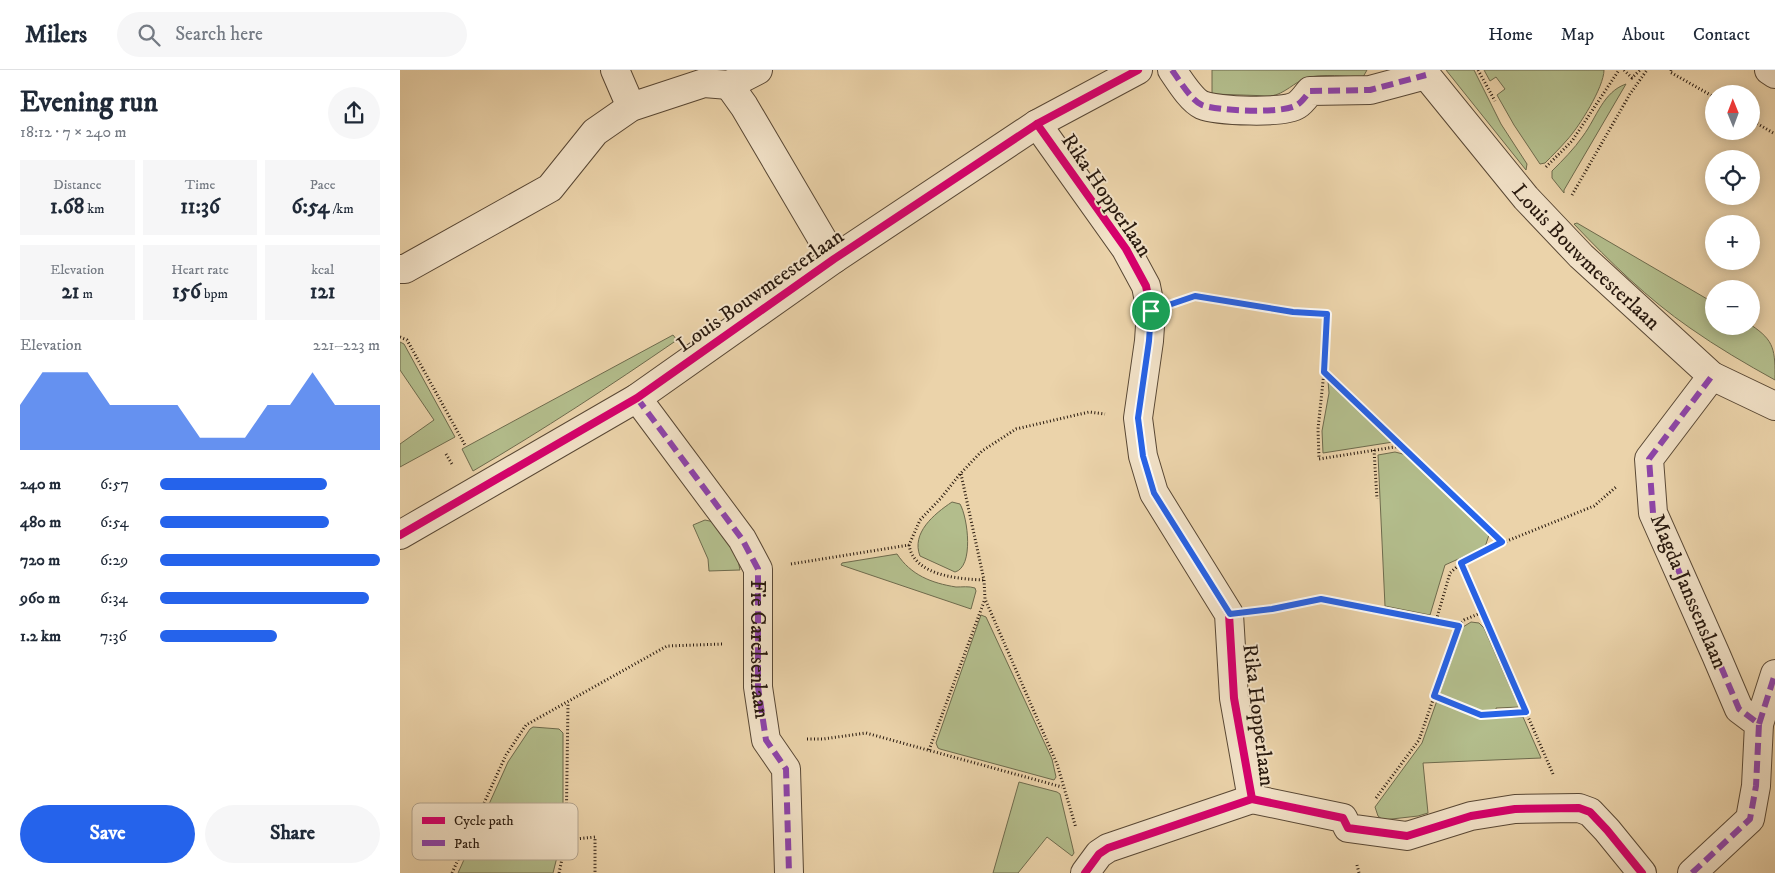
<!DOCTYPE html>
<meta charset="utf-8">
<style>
:root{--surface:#fff;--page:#f6f6f7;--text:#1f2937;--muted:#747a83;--line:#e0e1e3;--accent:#2563eb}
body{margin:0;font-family:"IM FELL DW Pica",serif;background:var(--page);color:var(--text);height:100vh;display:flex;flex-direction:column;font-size:19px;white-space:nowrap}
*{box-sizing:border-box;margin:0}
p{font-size:16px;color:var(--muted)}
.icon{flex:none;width:28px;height:28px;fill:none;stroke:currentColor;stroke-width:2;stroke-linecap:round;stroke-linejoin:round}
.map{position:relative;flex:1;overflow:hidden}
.drawer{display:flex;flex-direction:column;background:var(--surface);width:400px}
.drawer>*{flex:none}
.needle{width:32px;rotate:359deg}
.fabs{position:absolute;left:1305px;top:15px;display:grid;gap:10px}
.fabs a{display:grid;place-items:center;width:55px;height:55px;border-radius:50%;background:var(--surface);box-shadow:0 2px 12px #0003;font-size:25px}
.pin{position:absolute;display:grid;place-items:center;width:42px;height:42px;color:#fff;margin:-21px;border:2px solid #fff;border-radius:50%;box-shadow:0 1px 5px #0007}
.round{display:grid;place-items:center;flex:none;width:52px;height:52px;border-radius:26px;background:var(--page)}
.summary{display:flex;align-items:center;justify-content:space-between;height:85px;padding:0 20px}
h1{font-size:28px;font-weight:800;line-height:38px}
.metrics{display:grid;grid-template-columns:repeat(3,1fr);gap:8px;height:85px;padding:5px 20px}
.metrics div{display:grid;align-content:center;border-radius:0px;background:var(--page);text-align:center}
.metrics b{font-size:21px;font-weight:800}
.metrics small{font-size:14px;font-weight:400}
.metrics p{font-size:14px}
.chart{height:140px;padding:10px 20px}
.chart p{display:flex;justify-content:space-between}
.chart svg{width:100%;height:90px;margin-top:5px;fill:var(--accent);opacity:.7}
.action{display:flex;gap:10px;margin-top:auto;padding:10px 20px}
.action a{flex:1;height:58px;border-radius:30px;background:var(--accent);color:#fff;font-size:20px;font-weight:800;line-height:58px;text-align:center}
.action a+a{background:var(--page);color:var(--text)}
ul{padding:0 20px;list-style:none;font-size:16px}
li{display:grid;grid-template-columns:80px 60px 1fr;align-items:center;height:38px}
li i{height:12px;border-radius:6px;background:var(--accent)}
header{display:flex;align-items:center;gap:30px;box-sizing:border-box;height:70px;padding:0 25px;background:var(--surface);border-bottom:1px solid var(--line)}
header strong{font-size:24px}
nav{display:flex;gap:28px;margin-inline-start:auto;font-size:18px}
.search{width:350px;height:45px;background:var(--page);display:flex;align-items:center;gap:12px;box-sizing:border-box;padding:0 18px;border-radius:28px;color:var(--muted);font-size:19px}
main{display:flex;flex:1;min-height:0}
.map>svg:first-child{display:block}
.green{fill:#b3bd8c;stroke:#6e6b4d}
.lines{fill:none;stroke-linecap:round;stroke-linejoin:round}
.minor-casing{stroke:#594835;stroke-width:30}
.path{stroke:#28190e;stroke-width:3;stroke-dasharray:1 2.5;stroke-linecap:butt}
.minor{stroke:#f2e2c8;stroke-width:28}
.quiet{stroke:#8e44ad;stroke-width:6;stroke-dasharray:12 6;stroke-linecap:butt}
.cycleway-casing{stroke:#f2e2c8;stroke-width:11}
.cycleway{stroke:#d6006c;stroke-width:8}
.route-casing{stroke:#fff;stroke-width:10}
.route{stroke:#2563eb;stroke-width:6}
.labels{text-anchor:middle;stroke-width:4;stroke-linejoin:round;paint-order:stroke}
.street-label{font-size:21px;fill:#28190e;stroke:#f2e2c8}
.key{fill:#f2e2c8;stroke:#b5a690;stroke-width:1}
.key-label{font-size:14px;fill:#28190e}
</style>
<header>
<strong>Milers</strong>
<div class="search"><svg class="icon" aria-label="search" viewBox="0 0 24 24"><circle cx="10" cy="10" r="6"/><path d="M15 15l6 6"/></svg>Search here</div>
<nav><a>Home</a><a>Map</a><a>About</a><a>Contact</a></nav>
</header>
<main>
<section class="drawer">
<div class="summary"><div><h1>Evening run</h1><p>18:12 · 7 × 240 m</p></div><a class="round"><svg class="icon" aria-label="share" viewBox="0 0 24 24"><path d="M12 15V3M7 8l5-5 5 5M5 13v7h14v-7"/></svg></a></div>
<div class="metrics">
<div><p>Distance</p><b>1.68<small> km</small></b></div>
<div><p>Time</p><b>11:36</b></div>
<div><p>Pace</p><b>6:54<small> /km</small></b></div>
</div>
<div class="metrics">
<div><p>Elevation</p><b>21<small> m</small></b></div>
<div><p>Heart rate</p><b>156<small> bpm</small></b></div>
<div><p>kcal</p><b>121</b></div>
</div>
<div class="chart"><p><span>Elevation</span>221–223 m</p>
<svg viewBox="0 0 160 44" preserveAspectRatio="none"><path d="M0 44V22L10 6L20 6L30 6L40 22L50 22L60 22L70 22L80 38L90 38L100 38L110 22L120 22L130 6L140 22L150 22L160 22V44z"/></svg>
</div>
<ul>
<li><b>240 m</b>6:57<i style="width:76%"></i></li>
<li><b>480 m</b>6:54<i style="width:77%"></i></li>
<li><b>720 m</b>6:29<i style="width:100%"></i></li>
<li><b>960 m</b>6:34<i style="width:95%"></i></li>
<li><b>1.2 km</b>7:36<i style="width:53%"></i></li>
</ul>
<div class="action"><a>Save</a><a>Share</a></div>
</section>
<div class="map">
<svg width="1375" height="803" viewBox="0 0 1375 803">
<rect width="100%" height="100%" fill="#ebd3aa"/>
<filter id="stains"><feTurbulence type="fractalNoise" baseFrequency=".004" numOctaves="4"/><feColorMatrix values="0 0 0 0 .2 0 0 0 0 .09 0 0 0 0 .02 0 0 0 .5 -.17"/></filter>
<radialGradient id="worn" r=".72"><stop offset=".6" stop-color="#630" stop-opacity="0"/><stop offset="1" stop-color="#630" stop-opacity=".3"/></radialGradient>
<g class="green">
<path d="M 812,0 L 967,0 L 963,7 C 947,7 922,3 907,8 C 894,12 885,24 871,26 L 812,24 Z"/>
<polygon points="1046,0 1074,0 1101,54 1127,94 1126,100"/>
<path d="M 1084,0 L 1204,0 C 1204,17 1179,57 1167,70 C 1160,78 1152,86 1145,93 L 1140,94 L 1114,55 L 1097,25 L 1105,19 L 1096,7 L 1090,11 Z"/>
<path d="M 1226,14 L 1164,120 L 1164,123 L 1152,108 L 1152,101 C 1163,90 1174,79 1183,66 C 1197,47 1203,22 1226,14 Z"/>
<path d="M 1177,153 L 1314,233 L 1314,256 L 1351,256 L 1351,255 C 1375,271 1375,280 1375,310 C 1346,294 1317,277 1290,258 C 1248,229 1210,192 1174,154 Z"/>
<path d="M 273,265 L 277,270 C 210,316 143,360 73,401 L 62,379 Z"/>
<polygon points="0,272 4,274 55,367 0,397 0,374 34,350 0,300"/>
<polygon points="928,311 993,372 923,383 922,361 929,323"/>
<polygon points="995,382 1007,385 1089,465 1085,477 1045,495 1030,545 985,536 978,385"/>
<path d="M 552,432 L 560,434 C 568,448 574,497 555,502 L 520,486 C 511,463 534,444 552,432 Z"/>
<polygon points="305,450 314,452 337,485 340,500 309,501 308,489 293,455"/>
<path d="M 497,484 C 511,505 531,513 556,517 C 562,517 569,516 575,518 L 576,521 L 571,539 L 441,495 L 442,493 Z"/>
<polygon points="581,545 586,547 652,689 656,707 654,710 540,679 538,678 536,673"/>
<polygon points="1071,552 1079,553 1084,558 1119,637 1096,638 1097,648 1123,647 1141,688 1023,693 1028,743 1018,746 983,750 978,746 975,737 1022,673 1063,557"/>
<polygon points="133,657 159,659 163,663 163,763 153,803 58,803 108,692 130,659"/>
<polygon points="619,712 657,722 660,724 674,783 672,786 647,767 618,803 593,803"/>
</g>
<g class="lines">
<g class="minor-casing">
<g id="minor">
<polyline points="215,0 231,37"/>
<path d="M 772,0 C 779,10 791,30 802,35 C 817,41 884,44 897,35 C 902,32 906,26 910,21 L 970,20 L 1026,5"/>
<path id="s1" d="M 1022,0 L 1126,128 L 1181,186 L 1312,306 L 1375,336"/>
<polyline points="1369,0 1375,4"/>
<polyline points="329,15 344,36 434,189"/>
<polyline points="637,54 726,179 746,216 751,241 749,271 738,348 743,386 754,423 829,544 834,628 852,729"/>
<polyline points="0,199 5,199 150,118 195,62 231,37 304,13 329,15 358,0"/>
<polyline points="237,328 342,469 358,499 358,617 366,670 386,699 389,803"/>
<polyline points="0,465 237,328 434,189 637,54 738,0"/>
<polyline points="1359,654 1375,604"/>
<polyline points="685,803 699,784 708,778 852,729 943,748 948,758 1007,766 1071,746 1115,739 1179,738 1190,742 1207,760 1242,803"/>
<polyline points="1292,803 1350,749 1356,716 1359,654 1339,639 1316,585 1253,443 1249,389 1312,306"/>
</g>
</g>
<g class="path">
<polyline points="1078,0 1095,31"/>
<polyline points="1224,0 1232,8 1240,0"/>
<polyline points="1271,0 1270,2 1314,27"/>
<polyline points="1351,50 1375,64"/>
<polyline points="1146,97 1172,71 1219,0"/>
<polyline points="1172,125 1230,24 1247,0"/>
<polyline points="784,230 795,226 893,242 927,244 924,302 1102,473"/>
<polyline points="0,267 7,270 65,375"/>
<polyline points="924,302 918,359 919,389 1001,376"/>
<polyline points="974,380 977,429"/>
<polyline points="46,384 52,394"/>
<polyline points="561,404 584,510 585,529 657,694 676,758"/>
<path d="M 509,475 C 514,506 559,509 584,510"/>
<polyline points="391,494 509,475 520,450 541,428 560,404 582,381 616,359 689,342 705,344"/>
<polyline points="862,540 921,529 1036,551 1050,503 1061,493"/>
<polyline points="1059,555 1064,550 1083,542"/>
<polyline points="1034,626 1081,645 1126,642"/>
<polyline points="407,669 423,669 466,663 662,717"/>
<polyline points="529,680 585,529"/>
<polyline points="1153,704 1061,493 1102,473 1194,436 1216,417"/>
<polyline points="976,728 1019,670 1059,555 1036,551"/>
<polyline points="166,770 195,767 195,803"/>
<polyline points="957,795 959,803"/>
<polyline points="52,803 106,685 126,655 267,576 324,574"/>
<polyline points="159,803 166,770 168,633"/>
</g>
<use href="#minor" class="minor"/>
<g class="quiet">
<path d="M 772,0 C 779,10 791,30 802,35 C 817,41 884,44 897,35 C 902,32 906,26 910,21 L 970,20 L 1026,5"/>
<path id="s2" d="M 237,328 L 342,469 L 358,499 L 358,617 L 366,670 L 386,699 L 389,803"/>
<polyline points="1359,654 1375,604"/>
<polyline points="1292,803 1350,749 1356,716 1359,654 1339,639 1316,585 1253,443 1249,389 1312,306"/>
</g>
<g class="cycleway-casing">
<g id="cycleway">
<polyline points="637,54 726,179 746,216 751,241 749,271 738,348 743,386 754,423 829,544 834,628 852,729"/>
<polyline points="0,465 237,328 434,189 637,54 738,0"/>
<polyline points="685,803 699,784 708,778 852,729 943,748 948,758 1007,766 1071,746 1115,739 1179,738 1190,742 1207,760 1242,803"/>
</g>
</g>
<use href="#cycleway" class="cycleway"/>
</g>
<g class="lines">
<g class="route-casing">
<polygon id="route" points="795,226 893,242 927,244 924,302 1102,472 1061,493 1126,642 1081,645 1034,626 1059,556 921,529 872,539 830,544 754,423 743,386 738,348 749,271 751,241"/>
</g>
<use href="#route" class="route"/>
</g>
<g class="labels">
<g class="street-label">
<text transform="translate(707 125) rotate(56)" y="7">Rika Hopperlaan</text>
<text dy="7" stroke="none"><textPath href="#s1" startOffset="249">Louis Bouwmeesterlaan</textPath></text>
<text transform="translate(360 220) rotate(-35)" y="7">Louis Bouwmeesterlaan</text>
<text transform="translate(1289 521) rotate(67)" y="7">Magda Janssenslaan</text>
<text dy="7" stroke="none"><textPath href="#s2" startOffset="290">Fie Carelsenlaan</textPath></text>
<text transform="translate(859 645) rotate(83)" y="7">Rika Hopperlaan</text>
</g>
</g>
<rect x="12" y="733" width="166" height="57" rx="8" class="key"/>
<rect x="22" y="747" width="23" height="7" fill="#d6006c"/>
<rect x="22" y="770" width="23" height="6" fill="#8e44ad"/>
<g class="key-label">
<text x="54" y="755">Cycle path</text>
<text x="54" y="778">Path</text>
</g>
<rect width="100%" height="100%" filter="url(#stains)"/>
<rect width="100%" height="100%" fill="url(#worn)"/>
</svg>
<div class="fabs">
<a><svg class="needle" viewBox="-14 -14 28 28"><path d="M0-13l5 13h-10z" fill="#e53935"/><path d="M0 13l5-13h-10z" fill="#747a83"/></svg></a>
<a><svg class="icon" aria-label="locate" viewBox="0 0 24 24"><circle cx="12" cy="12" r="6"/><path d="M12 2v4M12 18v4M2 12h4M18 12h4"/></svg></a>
<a>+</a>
<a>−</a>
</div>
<div class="pin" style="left:751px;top:241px;background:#1e9e55"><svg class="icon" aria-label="arrive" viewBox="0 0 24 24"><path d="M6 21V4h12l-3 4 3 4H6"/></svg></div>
</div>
</main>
